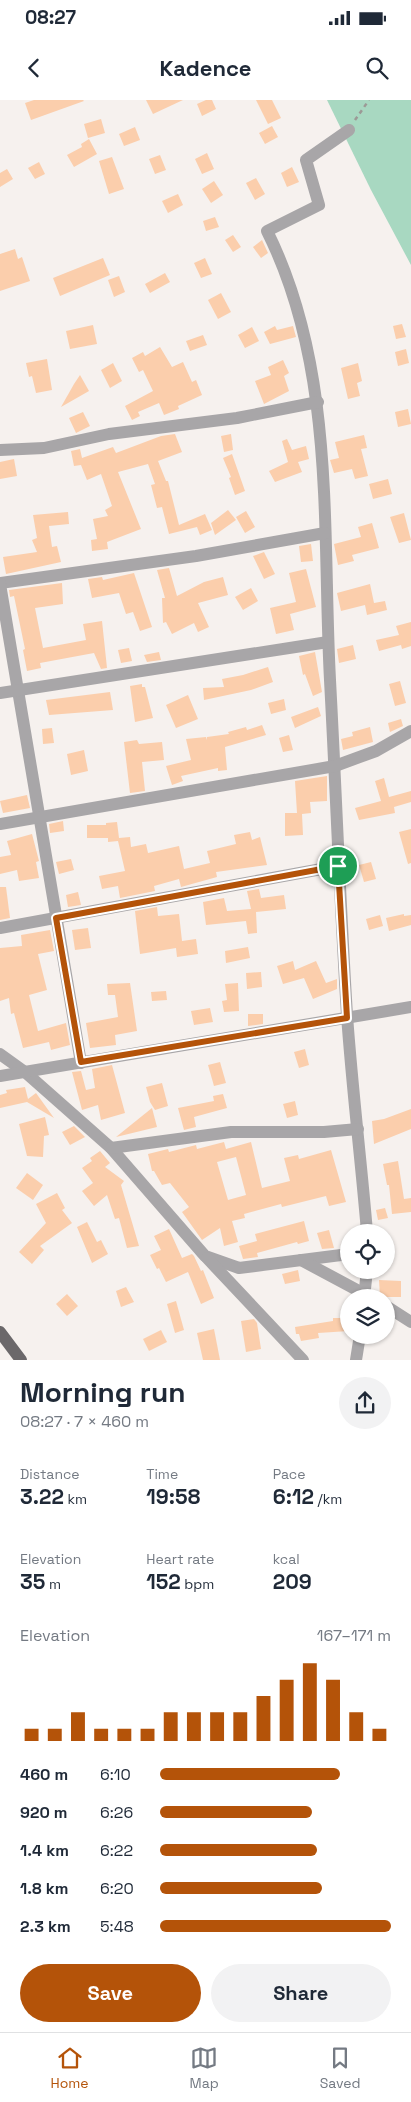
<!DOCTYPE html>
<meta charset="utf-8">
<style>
:root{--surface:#fff;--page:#f2f2f3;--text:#1f2937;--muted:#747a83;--line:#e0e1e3;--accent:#b45309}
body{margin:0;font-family:"Space Grotesk",sans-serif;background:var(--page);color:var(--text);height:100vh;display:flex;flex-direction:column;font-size:19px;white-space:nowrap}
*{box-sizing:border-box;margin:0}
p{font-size:16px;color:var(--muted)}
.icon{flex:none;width:28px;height:28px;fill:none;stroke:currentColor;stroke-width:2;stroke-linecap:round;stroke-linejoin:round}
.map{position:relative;height:1260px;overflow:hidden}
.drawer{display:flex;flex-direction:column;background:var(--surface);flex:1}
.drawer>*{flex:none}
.controls{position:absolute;left:340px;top:1124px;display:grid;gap:10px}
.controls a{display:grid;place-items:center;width:55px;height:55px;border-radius:50%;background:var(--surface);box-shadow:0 1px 4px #0004;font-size:25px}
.pin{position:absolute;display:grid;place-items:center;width:42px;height:42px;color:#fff;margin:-21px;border:2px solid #fff;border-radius:50%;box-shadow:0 1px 5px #0007}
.round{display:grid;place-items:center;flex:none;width:52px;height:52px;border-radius:26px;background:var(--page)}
.overview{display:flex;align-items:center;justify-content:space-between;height:85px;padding:0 20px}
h1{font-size:28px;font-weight:700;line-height:38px}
.stats{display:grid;grid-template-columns:repeat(3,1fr);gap:8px;height:85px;padding:5px 20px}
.stats div{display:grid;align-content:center}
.stats b{font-size:21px;font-weight:700}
.stats small{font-size:14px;font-weight:400}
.stats p{font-size:14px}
.chart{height:140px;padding:10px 20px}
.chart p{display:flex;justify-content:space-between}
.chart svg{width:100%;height:90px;margin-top:5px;stroke:var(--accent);stroke-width:6}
.button{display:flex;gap:10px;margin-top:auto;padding:10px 20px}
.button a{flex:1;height:58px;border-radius:30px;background:var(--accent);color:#fff;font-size:20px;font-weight:700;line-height:58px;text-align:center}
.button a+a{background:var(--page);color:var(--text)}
ul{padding:0 20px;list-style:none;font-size:16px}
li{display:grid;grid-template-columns:80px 60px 1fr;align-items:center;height:38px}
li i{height:12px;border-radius:6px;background:var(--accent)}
.status{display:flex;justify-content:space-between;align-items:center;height:35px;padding:0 25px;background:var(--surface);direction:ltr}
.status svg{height:14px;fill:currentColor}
header{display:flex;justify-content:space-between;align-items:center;height:65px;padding:0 20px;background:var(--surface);font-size:22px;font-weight:700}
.menu{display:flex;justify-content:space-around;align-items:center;height:70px;border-top:1px solid var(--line);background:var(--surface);font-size:14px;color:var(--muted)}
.menu a{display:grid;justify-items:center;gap:2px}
.menu .selected{color:var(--accent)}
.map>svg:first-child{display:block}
.green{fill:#a8d8c1}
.building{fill:#fbceac;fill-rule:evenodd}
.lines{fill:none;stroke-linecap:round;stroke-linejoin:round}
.path{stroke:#9c9996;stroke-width:2.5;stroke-dasharray:4 4;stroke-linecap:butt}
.minor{stroke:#a8a6a8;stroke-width:12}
.major{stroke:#6b686a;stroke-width:12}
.route-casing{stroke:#fff;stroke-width:10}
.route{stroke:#b45309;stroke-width:6}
</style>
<div class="status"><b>08:27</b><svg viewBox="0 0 49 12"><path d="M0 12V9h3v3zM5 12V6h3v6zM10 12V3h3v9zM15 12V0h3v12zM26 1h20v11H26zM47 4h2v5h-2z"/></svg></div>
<header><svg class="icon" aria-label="back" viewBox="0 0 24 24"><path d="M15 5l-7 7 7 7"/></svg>Kadence<svg class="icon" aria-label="search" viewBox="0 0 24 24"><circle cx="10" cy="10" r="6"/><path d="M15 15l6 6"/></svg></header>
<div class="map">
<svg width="411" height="1260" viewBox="0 0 411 1260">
<rect width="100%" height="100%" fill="#f6f1ee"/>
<polygon class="green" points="327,0 411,0 411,165 371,90"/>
<g class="building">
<polygon points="34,0 83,0 84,1 31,20 25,3"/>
<polygon points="146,0 183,0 153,14"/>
<polygon points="206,0 212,0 216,9 202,16 197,4"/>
<polygon points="256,0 272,0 281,18 268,24"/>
<polygon points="101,19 105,33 88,38 84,24"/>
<polygon points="272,26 278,37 265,44 259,33"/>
<polygon points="135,27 140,40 124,46 119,34"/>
<polygon points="89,39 97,54 74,67 67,55 82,47 81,44"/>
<polygon points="207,53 214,69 202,74 195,59"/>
<polygon points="160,55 166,70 155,74 149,59"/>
<polygon points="112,57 124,89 109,94 99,61"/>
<polygon points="39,62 45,74 35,79 28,68"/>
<polygon points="292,67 299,82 287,87 281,73"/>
<polygon points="7,69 13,79 0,87 0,73"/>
<polygon points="256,78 265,94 255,100 246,83"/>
<polygon points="214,81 223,95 211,103 202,89"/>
<polygon points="178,94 183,105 168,113 162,101"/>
<polygon points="215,117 219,127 206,131 203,121"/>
<polygon points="233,135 241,147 233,152 225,140"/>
<polygon points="262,140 268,153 261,158 253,147"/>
<polygon points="15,149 18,159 22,157 30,181 0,191 0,154"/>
<polygon points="103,158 110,175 60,196 53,178"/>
<polygon points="205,158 212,174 201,178 194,163"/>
<polygon points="165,173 170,182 150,193 145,184"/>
<polygon points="119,176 125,192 114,197 108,180"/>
<polygon points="221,193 231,212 218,219 208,200"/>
<polygon points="402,224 406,237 396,239 393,226"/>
<polygon points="93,225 97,244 70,249 66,231"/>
<polygon points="275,226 277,230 293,226 296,237 270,244 264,232"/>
<polygon points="252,227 259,241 245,248 238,235"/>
<polygon points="203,235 207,245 190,251 186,241"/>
<polygon points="160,247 172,267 183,262 192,282 196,280 202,295 178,306 179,309 164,315 159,303 138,312 140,316 132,320 125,306 153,291 143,270 139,272 132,258 143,252 145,256"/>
<polygon points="406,249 409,263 398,266 395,252"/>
<polygon points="47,259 52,290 36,293 32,276 29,277 26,263"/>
<polygon points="283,260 289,273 284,276 289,291 264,304 255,281 271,275 268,267"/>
<polygon points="113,263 122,281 110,288 101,270"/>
<polygon points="358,263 362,281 357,283 360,296 348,299 341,268"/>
<polygon points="80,275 89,291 61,307 74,284"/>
<polygon points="408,309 411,324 398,327 395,312"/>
<polygon points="83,312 90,326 76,333 69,318"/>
<polygon points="175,334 182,352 158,361 166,381 168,381 179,425 205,414 212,430 200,435 197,427 169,434 162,407 157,408 151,385 155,384 148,364 118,372 141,429 107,442 108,449 92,451 91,440 97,439 93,419 108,416 105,410 112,406 101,374 87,380 81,365 74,366 71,351 80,349 82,358 113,347 116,353 161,336"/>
<polygon points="231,334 233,350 224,352 221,336"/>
<polygon points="364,335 367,348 361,349 368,376 355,379 352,369 334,373 330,360 339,358 335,342"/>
<polygon points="287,339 292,350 306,346 309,359 298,362 302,372 275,382 269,371 288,362 282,341"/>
<polygon points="232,354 245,391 235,395 229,378 231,377 223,358"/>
<polygon points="14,359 17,376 0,379 0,362"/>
<polygon points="388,379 392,394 373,399 369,384"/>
<polygon points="228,410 236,420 215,435 211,423"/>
<polygon points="246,411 255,427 245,433 236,417"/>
<polygon points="68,412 69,424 49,426 52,447 57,446 61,462 6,474 3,457 37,452 32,440 37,438 33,415"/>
<polygon points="404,413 411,440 399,443 390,417"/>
<polygon points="372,423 379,448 352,455 354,461 338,465 334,444 361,437 358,427"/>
<polygon points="311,444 313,461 301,462 299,446"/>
<polygon points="264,452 275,474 264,479 253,456"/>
<polygon points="169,468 177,496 204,482 223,477 228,495 198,503 209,527 198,532 194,523 172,534 166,522 163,523 162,498 165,498 157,470"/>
<polygon points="306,469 316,507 290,514 294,530 276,534 270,508 296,502 289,473"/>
<polygon points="134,473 152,527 140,531 133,512 126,514 119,493 92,498 88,479 102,477 103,480"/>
<polygon points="62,483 63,504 35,508 43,548 86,540 83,524 102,521 107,568 101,569 94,553 40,563 41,568 27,571 23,550 25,549 14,496 10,497 9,490"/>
<polygon points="370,484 374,503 385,501 387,510 367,515 365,505 341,511 337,493"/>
<polygon points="251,488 258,501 243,510 235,497"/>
<polygon points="411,522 411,546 402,549 401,545 379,551 376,540 399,535 396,526"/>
<polygon points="353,545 356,559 339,563 337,549"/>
<polygon points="129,548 132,561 121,563 118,550"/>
<polygon points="159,552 161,560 147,562 144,555"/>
<polygon points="315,552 322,592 313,596 305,574 303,575 299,556"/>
<polygon points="268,567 273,582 251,590 204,600 203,588 224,587 222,579 243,575"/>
<polygon points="400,581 406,603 395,606 389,584"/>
<polygon points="142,584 142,587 145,587 153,618 135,622 130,586"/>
<polygon points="110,592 113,610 49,615 46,600"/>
<polygon points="188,595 198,619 176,628 166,605"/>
<polygon points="284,599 286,610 271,614 268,603"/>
<polygon points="318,607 321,616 295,628 291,617"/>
<polygon points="401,619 403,626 390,632 388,623"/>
<polygon points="262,625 266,635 225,647 227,670 218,671 218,668 181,676 183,681 172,685 166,666 191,660 186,639 206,637 207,640 207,637 229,634 228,632 246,627 247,630"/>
<polygon points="370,627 373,642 343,650 341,639 353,636 352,632"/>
<polygon points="52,628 54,643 43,644 42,629"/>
<polygon points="289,635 293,650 283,652 279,638"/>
<polygon points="137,640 139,644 162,642 164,660 142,662 145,691 130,693 124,642"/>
<polygon points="84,650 88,671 71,675 67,654"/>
<polygon points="327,676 327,701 310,702 311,713 302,714 303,735 285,736 285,713 297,713 295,681"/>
<polygon points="384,678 389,697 411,691 411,702 394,707 395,713 359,720 355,708 381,701 375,681"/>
<polygon points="27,695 30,708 3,713 0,701"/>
<polygon points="63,721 64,731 50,733 49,724"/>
<polygon points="117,722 119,738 130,737 131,747 146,744 148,753 179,746 184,769 210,763 207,751 236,744 234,735 250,732 252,740 260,737 267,765 216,772 217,777 181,787 179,779 154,786 155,791 120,798 118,786 102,789 99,776 125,771 118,741 108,742 108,738 87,738 87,725 106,725 106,723"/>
<polygon points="411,729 411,763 408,764 399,732"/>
<polygon points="32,734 39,761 36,762 39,778 19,781 17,770 0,774 0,757 11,755 7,741"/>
<polygon points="71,759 74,770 59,774 56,762"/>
<polygon points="371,762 376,779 364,782 359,765"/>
<polygon points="0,787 6,787 10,818 0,820"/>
<polygon points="259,789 261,798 284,795 286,809 256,812 257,833 248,834 246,821 206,825 203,802 224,798 227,811 251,809 247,791"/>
<polygon points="78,792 81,805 68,807 66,795"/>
<polygon points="157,807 158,816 179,814 182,841 196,839 198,854 177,857 176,848 140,854 135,811"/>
<polygon points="404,814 404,816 411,815 411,825 389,831 386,818"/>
<polygon points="380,815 383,826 369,830 366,819"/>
<polygon points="88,828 91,848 75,850 72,830"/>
<polygon points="50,830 54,851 38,854 47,890 29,895 38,931 66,923 70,945 51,950 49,942 23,948 14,913 11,914 9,898 0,901 0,848 22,846 21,835"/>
<polygon points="248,847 250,858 226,863 225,851"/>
<polygon points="293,861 295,870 316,861 326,883 337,879 337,889 313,899 304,878 283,884 277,866"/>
<polygon points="261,872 262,887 247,889 246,873"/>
<polygon points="130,883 137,931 115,935 116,945 90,948 86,923 118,917 115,895 108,895 107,884"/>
<polygon points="238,883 239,911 224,912 222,901 227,900 225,884"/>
<polygon points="166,891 167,900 152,901 151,892"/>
<polygon points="210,908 213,922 194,925 191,911"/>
<polygon points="248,914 263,914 263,924 248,926"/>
<polygon points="305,949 309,965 299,968 294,952"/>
<polygon points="220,962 226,983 214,986 208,965"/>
<polygon points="112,965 125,1013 101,1020 98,1005 82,1010 72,972 81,971 86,990 95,988 92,969"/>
<polygon points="162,983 168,1006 155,1010 150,1002 146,987"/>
<polygon points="25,987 28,999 36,993 54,1018 27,1002 0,1008 0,995 7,993 6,990"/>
<polygon points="223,994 227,1008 194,1017 196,1027 184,1030 178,1008 214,1001 213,996"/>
<polygon points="295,1001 298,1015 287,1018 283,1004"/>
<polygon points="152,1008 157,1027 116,1037"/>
<polygon points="411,1009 411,1029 374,1044 372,1021 384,1019"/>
<polygon points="45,1017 49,1035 44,1036 43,1057 27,1056 19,1024"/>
<polygon points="74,1026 85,1037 70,1045 62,1032"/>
<path d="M 224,1042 L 226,1049 L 251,1042 L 262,1088 L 290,1081 L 284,1058 L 298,1055 L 299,1059 L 331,1050 L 346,1102 L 329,1106 L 326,1096 L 282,1107 L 281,1104 L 244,1114 L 245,1118 L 232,1121 L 238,1142 L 224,1146 L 220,1128 L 202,1140 L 182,1112 L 189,1107 L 170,1083 L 162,1085 L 154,1071 L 152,1071 L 148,1054 L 168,1049 L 169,1052 L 196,1045 L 197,1049 ZM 236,1057 L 246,1095 L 228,1100 L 217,1062 Z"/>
<polygon points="100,1051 110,1063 105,1067 124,1081 121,1085 139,1146 127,1148 119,1118 115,1119 107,1095 94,1106 82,1091 93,1083 82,1068 92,1061 90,1058"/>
<polygon points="398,1061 404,1099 411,1098 411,1112 392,1114 389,1085 387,1085 383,1064"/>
<polygon points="27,1073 43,1085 33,1100 16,1088"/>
<polygon points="57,1093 65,1108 62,1110 72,1123 40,1146 44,1150 32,1164 19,1152 46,1123 36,1104"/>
<polygon points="385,1108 388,1118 378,1120 376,1110"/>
<polygon points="304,1121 309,1141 298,1144 297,1142 257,1153 258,1157 243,1159 239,1146 257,1141 255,1134"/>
<polygon points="87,1122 97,1142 101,1140 108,1154 92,1163 77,1127"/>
<polygon points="169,1129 182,1158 192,1154 194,1156 201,1171 203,1170 214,1198 201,1204 188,1172 166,1182 159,1168 157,1169 150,1155 161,1150 154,1136"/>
<polygon points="329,1130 334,1148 322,1149 317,1133"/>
<polygon points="298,1170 300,1181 285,1184 282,1174"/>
<polygon points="379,1180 401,1181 401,1197 380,1197"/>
<polygon points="126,1187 134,1202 121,1207 116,1191"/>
<polygon points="67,1194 78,1206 67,1216 56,1204"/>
<polygon points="176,1201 184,1230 175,1233 167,1204"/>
<polygon points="333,1218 349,1218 349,1231 318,1233 319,1238 301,1241 299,1234 296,1234 295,1227 333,1221"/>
<polygon points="254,1219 257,1223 261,1249 246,1252 241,1221"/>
<polygon points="214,1229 220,1260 203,1260 197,1233"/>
<polygon points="161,1230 167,1242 149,1251 143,1239"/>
</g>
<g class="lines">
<polyline class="path" points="355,20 369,0"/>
<g class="minor">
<path d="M 349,30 L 306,60 L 319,105 L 267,131 C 336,269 322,429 330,580 C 336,692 340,803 347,915 C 352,987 361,1060 367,1132"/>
<polyline points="0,350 44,348 109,334 237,318 318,302"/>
<polyline points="0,483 196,456 325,433"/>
<polyline points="0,484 81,963"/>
<polyline points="0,593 328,542"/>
<polyline points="0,724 335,666 376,651 411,631"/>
<polyline points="0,828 338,766"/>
<polyline points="0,954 25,972 111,1048 205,1156 239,1168 349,1154"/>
<polyline points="0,976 411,907"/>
<polyline points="111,1048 231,1032 324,1032 358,1029"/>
<polyline points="207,1158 303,1260"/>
<polyline points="301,1160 372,1198"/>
<polyline points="364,1198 367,1170"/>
<polyline points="386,1206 411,1222"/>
<polyline points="356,1260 360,1235"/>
</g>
<polyline class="major" points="0,1232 21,1260"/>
</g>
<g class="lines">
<g class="route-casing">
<polygon id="route" points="338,766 347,918 81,962 56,818"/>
</g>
<use href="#route" class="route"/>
</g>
</svg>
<div class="controls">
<a><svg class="icon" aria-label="locate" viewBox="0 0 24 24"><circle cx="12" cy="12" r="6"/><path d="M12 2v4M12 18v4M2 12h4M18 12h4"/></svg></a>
<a><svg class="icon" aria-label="layers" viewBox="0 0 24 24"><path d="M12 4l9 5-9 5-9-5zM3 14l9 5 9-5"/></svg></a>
</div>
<div class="pin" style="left:338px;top:766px;background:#1e9e55"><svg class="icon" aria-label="arrive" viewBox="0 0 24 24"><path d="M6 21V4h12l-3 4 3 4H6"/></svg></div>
</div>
<section class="drawer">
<div class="overview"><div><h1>Morning run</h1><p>08:27 · 7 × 460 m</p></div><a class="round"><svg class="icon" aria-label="share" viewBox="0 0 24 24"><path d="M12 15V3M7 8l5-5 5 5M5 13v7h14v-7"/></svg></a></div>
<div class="stats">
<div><p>Distance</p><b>3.22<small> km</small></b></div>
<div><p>Time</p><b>19:58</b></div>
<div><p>Pace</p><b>6:12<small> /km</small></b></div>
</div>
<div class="stats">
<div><p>Elevation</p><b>35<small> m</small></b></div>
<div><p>Heart rate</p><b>152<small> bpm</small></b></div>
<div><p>kcal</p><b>209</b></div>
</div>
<div class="chart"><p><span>Elevation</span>167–171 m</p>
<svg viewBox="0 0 160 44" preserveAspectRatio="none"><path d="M5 44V38M15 44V38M25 44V30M35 44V38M45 44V38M55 44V38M65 44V30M75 44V30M85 44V30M95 44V30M105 44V22M115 44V14M125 44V6M135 44V14M145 44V30M155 44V38"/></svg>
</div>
<ul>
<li><b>460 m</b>6:10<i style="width:78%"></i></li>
<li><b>920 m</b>6:26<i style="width:66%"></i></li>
<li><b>1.4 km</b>6:22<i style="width:68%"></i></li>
<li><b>1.8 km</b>6:20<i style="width:70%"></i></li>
<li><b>2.3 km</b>5:48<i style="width:100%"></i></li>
</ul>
<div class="button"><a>Save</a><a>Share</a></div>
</section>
<nav class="menu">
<a class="selected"><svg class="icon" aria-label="home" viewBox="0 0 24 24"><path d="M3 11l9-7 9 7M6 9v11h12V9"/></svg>Home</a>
<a><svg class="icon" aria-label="map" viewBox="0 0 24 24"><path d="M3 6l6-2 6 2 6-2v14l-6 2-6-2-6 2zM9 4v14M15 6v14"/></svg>Map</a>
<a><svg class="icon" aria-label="saved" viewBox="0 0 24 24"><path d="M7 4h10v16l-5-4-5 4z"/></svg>Saved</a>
</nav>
